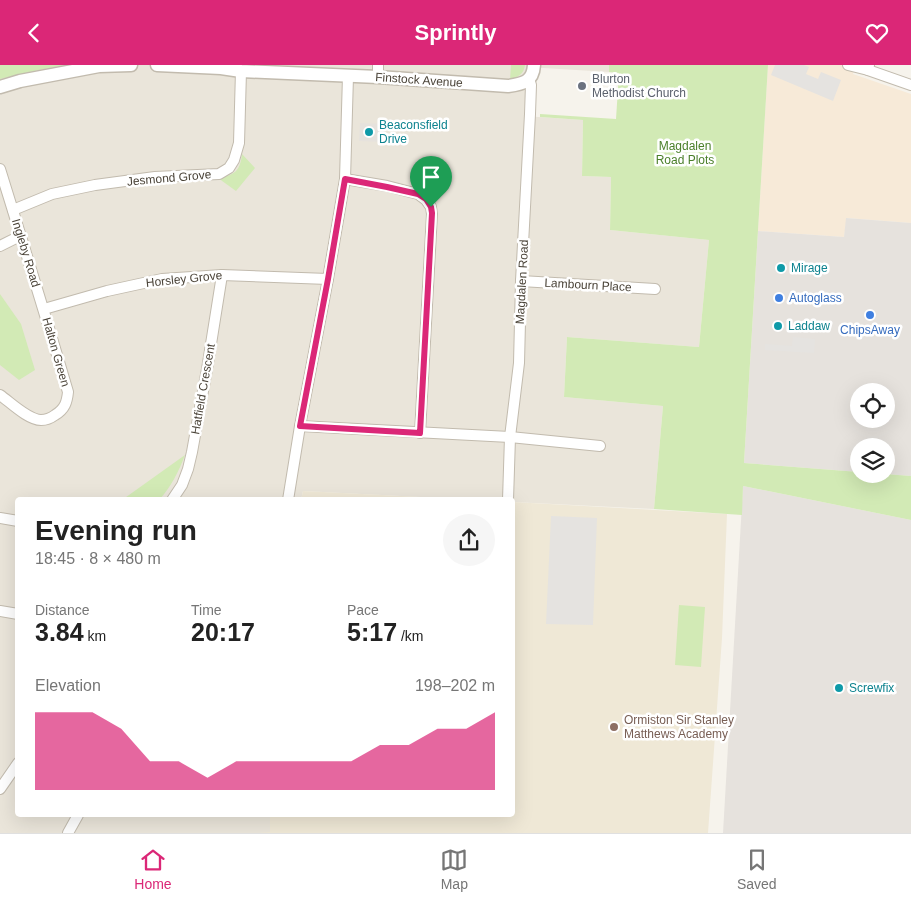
<!DOCTYPE html>
<meta charset="utf-8">
<style>
:root{--surface:#fff;--page:#f6f6f6;--text:#222;--muted:#767676;--line:#e0e0e0;--accent:#db2777}
body{margin:0;font-family:Helvetica,sans-serif;background:var(--page);color:var(--text);height:100vh;display:flex;flex-direction:column;font-size:19px;white-space:nowrap}
*{box-sizing:border-box;margin:0}
p{font-size:16px;color:var(--muted)}
.icon{flex:none;width:28px;height:28px;fill:none;stroke:currentColor;stroke-width:2;stroke-linecap:round;stroke-linejoin:round}
.map{position:relative;flex:1;overflow:hidden}
.drawer{position:absolute;left:15px;top:432px;width:500px;height:320px;display:flex;flex-direction:column;background:var(--surface);border-radius:5px;box-shadow:0 5px 20px #0002}
.drawer>*{flex:none}
.tools{position:absolute;left:850px;top:318px;display:grid;gap:10px}
.tools a{display:grid;place-items:center;width:45px;height:45px;border-radius:50%;background:var(--surface);box-shadow:0 5px 20px #0002;font-size:25px}
.pin{position:absolute;display:grid;place-items:center;width:42px;height:42px;color:#fff;margin:-51px -21px;border-radius:50% 50% 50% 0;rotate:-45deg;box-shadow:0 0 5px #0007}
.pin .icon{rotate:45deg}
.round{display:grid;place-items:center;flex:none;width:52px;height:52px;border-radius:26px;background:var(--page)}
.overview{display:flex;align-items:center;justify-content:space-between;height:85px;padding:0 20px}
h1{font-size:28px;font-weight:700;line-height:38px}
.stats{display:grid;grid-template-columns:repeat(3,1fr);gap:8px;height:85px;padding:5px 20px}
.stats div{display:grid;align-content:center}
.stats b{font-size:25px;font-weight:700}
.stats small{font-size:14px;font-weight:400}
.stats p{font-size:14px}
.chart{height:140px;padding:10px 20px}
.chart p{display:flex;justify-content:space-between}
.chart svg{width:100%;height:90px;margin-top:5px;fill:var(--accent);opacity:.7}
header{display:flex;justify-content:space-between;align-items:center;height:65px;padding:0 20px;background:var(--accent);color:#fff;font-size:22px;font-weight:700}
.menu{display:flex;justify-content:space-around;align-items:center;height:70px;border-top:1px solid var(--line);background:var(--surface);font-size:14px;color:var(--muted)}
.menu a{display:grid;justify-items:center;gap:2px}
.menu .active{color:var(--accent)}
.map>svg:first-child{display:block}
.residential{fill:#eae5da}
.commercial{fill:#f7ead8}
.industrial{fill:#e6e2dd;fill-rule:evenodd}
.education{fill:#efe8d6}
.green{fill:#d2eab5}
.parking{fill:#e5e3e0}
.lines{fill:none;stroke-linecap:round;stroke-linejoin:round}
.minor-casing{stroke:#c2bbae;stroke-width:12}
.tertiary-casing{stroke:#c2bbae;stroke-width:15}
.minor{stroke:#fff;stroke-width:10}
.tertiary{stroke:#fff;stroke-width:12}
.route-casing{stroke:#fff;stroke-width:10}
.route{stroke:#db2777;stroke-width:6}
.worship-dot{fill:#6b7280;stroke:#fff;stroke-width:2}
.culture-dot{fill:#0f9aa8;stroke:#fff;stroke-width:2}
.shop-dot{fill:#3f7fe0;stroke:#fff;stroke-width:2}
.education-dot{fill:#8d6e63;stroke:#fff;stroke-width:2}
.labels{text-anchor:middle;stroke-width:5;stroke-linejoin:round;paint-order:stroke}
.worship-label{font-size:12px;fill:#5b616d;stroke:#fff;text-anchor:start}
.street-label{font-size:12px;fill:#4b4439;stroke:#fff}
.culture-label{font-size:12px;fill:#0d838f;stroke:#fff;text-anchor:start}
.park-label{font-size:12px;fill:#4a7f2a;stroke:#fff}
.shop-label{font-size:12px;fill:#366cbe;stroke:#fff;text-anchor:start}
.education-label{font-size:12px;fill:#785e54;stroke:#fff;text-anchor:start}
</style>
<header><svg class="icon" aria-label="back" viewBox="0 0 24 24"><path d="M15 5l-7 7 7 7"/></svg>Sprintly<svg class="icon" aria-label="heart" viewBox="0 0 24 24"><path d="M12 20l-8-8c-3-5 5-10 8-4 3-6 11-1 8 4z"/></svg></header>
<div class="map">
<svg width="911" height="768" viewBox="0 0 911 768">
<rect width="100%" height="100%" fill="#f6f3ec"/>
<polygon class="residential" points="0,0 609,0 609,7 527,2 524,51 583,55 582,111 611,112 610,165 709,175 699,282 567,272 564,332 663,341 654,444 513,437 512,435 480,435 303,426 301,435 18,435 18,750 270,750 270,768 0,768"/>
<polygon class="commercial" points="768,0 856,0 853,9 911,29 911,158 847,153 844,172 758,166"/>
<g class="industrial">
<polygon points="360,58 386,59 385,77 359,76"/>
<path d="M 846,153 L 911,158 L 911,411 L 885,409 L 886,409 L 886,381 L 859,381 L 859,407 L 744,398 L 758,166 L 844,172 ZM 859,326 L 886,326 L 886,354 L 859,354 Z"/>
<polygon points="743,421 911,455 911,768 723,768"/>
</g>
<g class="education">
<polygon points="303,426 480,435 301,435"/>
<polygon points="513,437 727,449 722,573 708,768 259,768 270,767 270,750 512,750"/>
</g>
<g class="green">
<polygon points="0,0 65,0 34,6 0,14"/>
<path d="M 511,0 L 525,0 C 524,9 518,12 510,15 Z"/>
<polygon points="609,0 768,0 744,398 859,407 859,409 885,409 911,411 911,455 743,421 742,450 654,444 663,341 564,332 567,272 699,282 709,175 610,165 611,112 582,111 583,55 540,52 540,49 616,54 619,8 609,7"/>
<path d="M 242,89 L 255,103 L 236,126 L 218,113 C 234,110 240,107 242,89 Z"/>
<polygon points="0,229 21,259 35,305 19,315 0,300"/>
<path d="M 185,390 C 179,406 171,422 159,435 L 122,435 Z"/>
<polygon points="679,540 705,542 701,602 675,600"/>
</g>
<g class="parking">
<polygon points="775,0 804,0 809,2 806,9 818,14 821,7 841,15 833,36 771,10"/>
<polygon points="793,272 815,274 814,288 765,285 765,279 792,281"/>
<polygon points="551,451 597,453 593,560 546,559"/>
</g>
<g class="lines">
<g class="minor-casing">
<g id="minor">
<polyline points="848,0 868,5 869,0"/>
<polyline points="868,5 911,20"/>
<polyline points="378,12 378,0"/>
<path d="M 0,104 C 23,178 46,252 68,327 C 67,337 65,344 55,350 C 51,353 46,355 41,355 C 28,355 10,337 0,330"/>
<polyline points="345,114 387,121 418,129 426,135 431,142 432,149 420,368"/>
<polyline points="13,145 52,129 95,120 155,112 219,109 229,103 234,95 239,78 241,6"/>
<polyline points="0,181 20,171"/>
<polyline points="521,216 655,224"/>
<polyline points="44,244 107,226 162,214 222,210 328,214"/>
<polyline points="300,361 510,372 600,381"/>
<polyline points="172,435 182,420 188,404 192,387 207,304 222,210"/>
<polyline points="288,435 300,361 328,214 345,114 348,11"/>
<polyline points="508,435 510,372 519,298 521,216 530,49 531,20 529,14"/>
<polyline points="0,453 18,456"/>
<polyline points="0,546 18,549"/>
<polyline points="0,724 18,698"/>
<polyline points="68,768 78,750"/>
</g>
</g>
<g class="tertiary-casing">
<g id="tertiary">
<path d="M 157,0 L 221,3 L 241,6 L 378,12 L 508,21 C 523,19 533,17 534,0"/>
<polyline points="0,22 20,16 99,1 131,0"/>
</g>
</g>
<use href="#minor" class="minor"/>
<use href="#tertiary" class="tertiary"/>
</g>
<g class="lines">
<g class="route-casing">
<polygon id="route" points="345,114 387,122 418,129 426,134 431,142 432,148 420,368 300,361 328,214"/>
</g>
<use href="#route" class="route"/>
</g>
<circle class="worship-dot" cx="582" cy="21" r="5"/>
<g class="culture-dot">
<circle cx="369" cy="67" r="5"/>
<circle cx="781" cy="203" r="5"/>
<circle cx="778" cy="261" r="5"/>
<circle cx="839" cy="623" r="5"/>
</g>
<g class="shop-dot">
<circle cx="779" cy="233" r="5"/>
<circle cx="870" cy="250" r="5"/>
</g>
<circle class="education-dot" cx="614" cy="662" r="5"/>
<g class="labels">
<g class="worship-label">
<text x="592" y="18">Blurton<tspan x="592" dy="14">Methodist Church</tspan></text>
</g>
<g class="street-label">
<text transform="translate(419 15) rotate(4)" y="4">Finstock Avenue</text>
<text transform="translate(169 113) rotate(-5)" y="4">Jesmond Grove</text>
<text transform="translate(26 188) rotate(73)" y="4">Ingleby Road</text>
<text transform="translate(184 214) rotate(-6)" y="4">Horsley Grove</text>
<text transform="translate(522 217) rotate(-87)" y="4">Magdalen Road</text>
<text transform="translate(588 220) rotate(3)" y="4">Lambourn Place</text>
<text transform="translate(56 287) rotate(74)" y="4">Halton Green</text>
<text transform="translate(203 324) rotate(-80)" y="4">Hatfield Crescent</text>
</g>
<g class="culture-label">
<text x="379" y="64">Beaconsfield<tspan x="379" dy="14">Drive</tspan></text>
<text x="791" y="207">Mirage</text>
<text x="788" y="265">Laddaw</text>
<text x="849" y="627">Screwfix</text>
</g>
<g class="park-label">
<text x="685" y="85">Magdalen<tspan x="685" dy="14">Road Plots</tspan></text>
</g>
<g class="shop-label">
<text x="789" y="237">Autoglass</text>
<text x="870" y="269" text-anchor="middle">ChipsAway</text>
</g>
<g class="education-label">
<text x="624" y="659">Ormiston Sir Stanley<tspan x="624" dy="14">Matthews Academy</tspan></text>
</g>
</g>
</svg>
<div class="tools">
<a><svg class="icon" aria-label="locate" viewBox="0 0 24 24"><circle cx="12" cy="12" r="6"/><path d="M12 2v4M12 18v4M2 12h4M18 12h4"/></svg></a>
<a><svg class="icon" aria-label="layers" viewBox="0 0 24 24"><path d="M12 4l9 5-9 5-9-5zM3 14l9 5 9-5"/></svg></a>
</div>
<div class="pin" style="left:431px;top:142px;background:#1e9e55"><svg class="icon" aria-label="arrive" viewBox="0 0 24 24"><path d="M6 21V4h12l-3 4 3 4H6"/></svg></div>
<section class="drawer">
<div class="overview"><div><h1>Evening run</h1><p>18:45 · 8 × 480 m</p></div><a class="round"><svg class="icon" aria-label="share" viewBox="0 0 24 24"><path d="M12 15V3M7 8l5-5 5 5M5 13v7h14v-7"/></svg></a></div>
<div class="stats">
<div><p>Distance</p><b>3.84<small> km</small></b></div>
<div><p>Time</p><b>20:17</b></div>
<div><p>Pace</p><b>5:17<small> /km</small></b></div>
</div>
<div class="chart"><p><span>Elevation</span>198–202 m</p>
<svg viewBox="0 0 160 44" preserveAspectRatio="none"><path d="M0 44V6L10 6L20 6L30 14L40 30L50 30L60 38L70 30L80 30L90 30L100 30L110 30L120 22L130 22L140 14L150 14L160 6V44z"/></svg>
</div>
</section>
</div>
<nav class="menu">
<a class="active"><svg class="icon" aria-label="home" viewBox="0 0 24 24"><path d="M3 11l9-7 9 7M6 9v11h12V9"/></svg>Home</a>
<a><svg class="icon" aria-label="map" viewBox="0 0 24 24"><path d="M3 6l6-2 6 2 6-2v14l-6 2-6-2-6 2zM9 4v14M15 6v14"/></svg>Map</a>
<a><svg class="icon" aria-label="saved" viewBox="0 0 24 24"><path d="M7 4h10v16l-5-4-5 4z"/></svg>Saved</a>
</nav>
